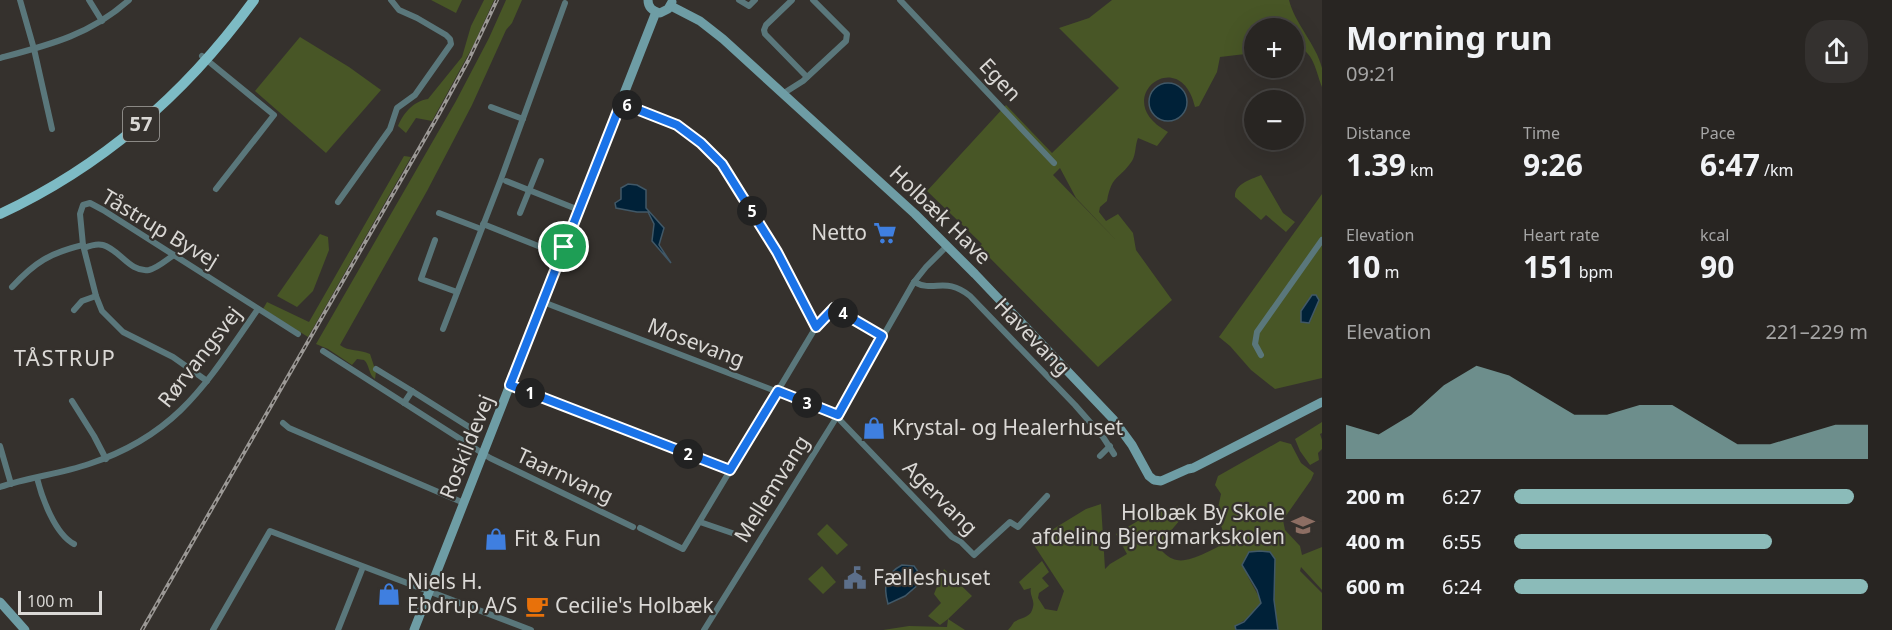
<!DOCTYPE html>
<meta charset="utf-8">
<style>
:root{--surface:#282522;--page:#34312f;--text:#f1f3f6;--muted:#a5a5a5;--line:#444240;--accent:#8bbbb9}
body{margin:0;font-family:"Noto Sans",sans-serif;background:var(--page);color:var(--text);height:100vh;display:flex;flex-direction:column;font-size:22px;white-space:nowrap}
*{box-sizing:border-box;margin:0}
p{font-size:20px;color:var(--muted)}
.icon{flex:none;width:33px;height:33px;fill:none;stroke:currentColor;stroke-width:2;stroke-linecap:round;stroke-linejoin:round}
.map{position:relative;flex:1;overflow:hidden}
.drawer{display:flex;flex-direction:column;background:var(--surface);width:570px}
.drawer>*{flex:none}
.tools{position:absolute;left:1244px;top:18px;display:grid;gap:12px}
.tools a{display:grid;place-items:center;width:60px;height:60px;border-radius:50%;background:var(--surface);box-shadow:0 6px 24px #0002,0 0 0 2px var(--line);font-size:30px}
.scale{position:absolute;left:18px;bottom:15px;width:84px;box-sizing:border-box;padding-left:6px;border:3px solid #dad8d5;border-top:0;font-size:16px;line-height:21px;white-space:nowrap;color:#dad8d5;-webkit-text-stroke:4px #35312d;paint-order:stroke}
.pin{position:absolute;display:grid;place-items:center;width:51px;height:51px;color:#fff;margin:-26px;border:3px solid #fff;border-radius:50%;box-shadow:0 2px 6px #0007}
.km{position:absolute;width:30px;height:30px;margin:-15px;border-radius:50%;background:#222;color:#fff;font-size:16px;line-height:30px;text-align:center}
.round{display:grid;place-items:center;flex:none;width:63px;height:63px;border-radius:24px;background:var(--page)}
.headline{display:flex;align-items:center;justify-content:space-between;height:102px;padding:0 24px}
h1{font-size:33px;font-weight:700;line-height:45px}
.stats{display:grid;grid-template-columns:repeat(3,1fr);gap:9px;height:102px;padding:6px 24px}
.stats div{display:grid;align-content:center}
.stats b{font-size:30px;font-weight:700}
.stats small{font-size:16px;font-weight:400}
.stats p{font-size:16px}
.chart{height:168px;padding:12px 24px}
.chart p{display:flex;justify-content:space-between}
.chart svg{width:100%;height:108px;margin-top:6px;fill:var(--accent);opacity:.7}
ul{padding:0 24px;list-style:none;font-size:20px}
li{display:grid;grid-template-columns:96px 72px 1fr;align-items:center;height:45px}
li i{height:15px;border-radius:8px;background:var(--accent)}
main{display:flex;flex:1;min-height:0}
.map>svg:first-child{display:block}
.green{fill:#485626;fill-rule:evenodd}
.water{fill:#002138;stroke:#415867;stroke-width:1.5}
.lines{fill:none;stroke-linecap:round;stroke-linejoin:round}
.street{stroke:#5a777b;stroke-width:6}
.secondary{stroke:#6e9da5;stroke-width:9}
.primary{stroke:#7dbbc5;stroke-width:10}
.rail-casing{stroke:#9c9996;stroke-width:4}
.rail{stroke:#35312d;stroke-width:1.5;stroke-dasharray:4.5;stroke-linecap:butt}
.route-casing{stroke:#fff;stroke-width:12}
.route{stroke:#1a73e8;stroke-width:8}
.labels{text-anchor:middle;stroke-width:4.5;stroke-linejoin:round;paint-order:stroke}
.shield{fill:#35312d;stroke:#a8a6a3;stroke-width:1.5}
.shield-label{font-size:20px;font-weight:bold;fill:#dad8d5}
.street-label{font-size:21px;fill:#dad8d5;stroke:#35312d}
.poi-label{font-size:21px;fill:#dad8d5;stroke:#35312d;text-anchor:start}
.neighbourhood-label{font-size:22px;letter-spacing:1.5px;fill:#dad8d5;stroke:#35312d}
</style>
<main>
<div class="map">
<svg width="1322" height="630" viewBox="0 0 1322 630">
<rect width="100%" height="100%" fill="#35312d"/>
<g class="green">
<polygon points="431,0 462,0 456,13"/>
<path d="M 484,0 L 494,0 L 474,44 L 432,121 L 416,118 L 406,133 L 398,126 C 403,114 413,101 428,99 L 462,57 L 471,26 Z"/>
<path d="M 506,0 L 522,0 L 512,23 L 506,30 L 472,105 L 427,191 L 340,345 C 349,352 359,349 370,354 L 376,372 L 375,379 C 368,374 370,365 364,360 L 357,359 L 352,365 L 328,349 L 316,344 L 456,101 L 489,38 Z"/>
<path d="M 1112,0 L 1289,0 C 1295,24 1316,44 1322,68 C 1322,73 1322,81 1322,87 C 1316,72 1313,46 1293,48 L 1293,28 L 1254,28 L 1254,53 L 1220,57 L 1217,72 L 1199,106 L 1195,107 C 1180,42 1107,100 1168,132 L 1157,146 L 1138,138 C 1135,145 1136,155 1132,161 C 1119,180 1112,174 1107,201 L 1100,207 L 1099,212 L 1106,221 L 1118,214 L 1133,233 L 1136,250 L 1172,300 L 1098,367 L 979,247 L 982,244 L 979,241 L 927,191 L 1006,105 L 1052,153 L 1119,88 L 1059,28 L 1089,18 ZM 1060,168 L 1076,198 L 1116,240 L 1053,175 Z"/>
<polygon points="300,37 349,67 381,90 326,153 255,91"/>
<polygon points="404,156 411,157 308,337 263,309 267,302 309,322"/>
<path d="M 1261,175 L 1283,213 L 1295,222 L 1286,232 L 1266,215 L 1261,220 L 1235,197 C 1234,184 1250,180 1261,175 Z"/>
<polygon points="1322,194 1322,378 1275,389 1251,370 1230,346 1219,337"/>
<polygon points="320,234 328,237 329,250 313,291 297,307 277,296"/>
<polygon points="1322,422 1322,433 1320,434 1322,440 1322,449 1318,453 1319,460 1310,465 1300,451 1295,439"/>
<path d="M 1280,441 L 1291,444 L 1301,463 L 1314,473 L 1311,480 L 1283,520 L 1285,530 L 1300,546 L 1302,555 L 1322,547 L 1322,590 L 1301,567 L 1300,571 L 1322,593 L 1322,630 L 1268,630 L 1269,605 L 1247,575 L 1265,608 L 1235,626 L 1236,630 L 1008,630 C 1010,628 1012,625 1014,622 C 1022,617 1031,618 1033,607 C 1035,600 1029,595 1031,588 L 1024,590 L 1019,582 L 1042,561 L 1049,572 L 1042,578 L 1049,586 L 1039,593 L 1038,598 L 1045,609 L 1057,611 L 1064,591 L 1032,542 L 1086,509 L 1101,504 L 1105,569 L 1110,564 L 1127,554 L 1116,534 L 1151,513 L 1178,506 L 1180,520 L 1163,540 L 1160,549 C 1165,554 1170,559 1177,560 C 1190,563 1215,548 1227,542 L 1220,523 L 1222,517 L 1218,508 L 1221,494 L 1215,485 L 1218,476 Z"/>
<polygon points="827,524 848,545 837,555 817,534"/>
<polygon points="822,566 836,582 823,594 808,579"/>
<polygon points="944,569 972,596 948,619 965,630 883,630 909,626 947,627 948,619 940,625 928,616 941,603 934,594"/>
</g>
<g class="water">
<circle cx="1168" cy="102" r="19"/>
<polygon points="628,184 637,185 646,190 646,208 664,228 659,245 671,263 652,241 654,224 648,212 637,212 616,208 615,203 621,199 621,188"/>
<polygon points="1312,295 1316,295 1319,300 1309,323 1301,322 1301,311"/>
<polygon points="1260,551 1270,552 1275,559 1274,600 1278,630 1236,630 1235,626 1244,622 1261,603 1257,590 1242,565 1249,552"/>
<path d="M 902,565 L 914,566 L 919,573 L 919,584 L 905,596 L 888,604 C 883,586 885,574 902,565 Z"/>
</g>
<g class="lines">
<g class="street">
<polyline points="20,0 34,49 52,129"/>
<polyline points="89,0 102,21"/>
<polyline points="739,0 749,6 755,0"/>
<polyline points="792,0 766,25 764,30 765,34 807,77"/>
<polyline points="900,0 1054,163"/>
<polyline points="202,56 274,115 216,189"/>
<path d="M 0,58 C 49,45 90,35 129,0"/>
<polyline points="784,93 803,81 846,41 847,34 813,0"/>
<polyline points="621,103 677,125 701,143 721,164 777,252 816,327"/>
<polyline points="491,107 523,119"/>
<polyline points="506,181 579,210"/>
<polyline points="338,202 390,129 397,108 415,95 451,44 450,39 446,35 417,18 399,10 391,0"/>
<polyline points="439,213 481,229"/>
<polyline points="520,213 541,161"/>
<polyline points="483,224 561,255"/>
<polyline points="435,240 421,279 457,292"/>
<path d="M 84,248 C 89,246 96,243 103,245 C 119,249 130,273 149,270 C 158,268 166,260 174,255"/>
<path d="M 914,282 C 935,293 945,276 970,296 L 1075,405 L 1103,437 L 1114,454"/>
<path d="M 12,287 C 35,262 50,253 83,245"/>
<polyline points="543,302 838,415"/>
<polyline points="74,310 82,301 96,296"/>
<polyline points="443,329 501,179 565,3"/>
<polyline points="323,351 490,458 633,527"/>
<polyline points="1261,355 1255,344 1257,332 1322,240"/>
<polyline points="376,369 412,391"/>
<polyline points="207,381 173,357 123,332 102,311 96,296 83,245 80,214 83,205 90,203 103,210 298,334"/>
<polyline points="510,385 730,470"/>
<polyline points="72,401 94,436 106,459"/>
<polyline points="404,403 412,391 469,427"/>
<polyline points="837,417 952,537 961,542 974,555 1010,522 1018,527 1047,496"/>
<polyline points="283,423 289,428 464,503"/>
<polyline points="0,446 11,484"/>
<polyline points="1100,456 1110,446"/>
<path d="M 37,478 C 42,498 55,534 74,544"/>
<path d="M 0,487 C 29,477 60,474 89,464 C 179,434 207,382 258,309"/>
<polyline points="700,522 735,534"/>
<polyline points="640,528 683,549 816,327 832,309 837,309 882,336"/>
<polyline points="213,630 270,531 531,630"/>
<polyline points="338,630 363,567"/>
<polyline points="704,630 838,415 914,282 926,267 947,246"/>
</g>
<g class="secondary">
<path d="M 648,0 C 648,8 653,11 660,13 L 668,9 L 672,2"/>
<polyline points="671,6 700,21 723,39 915,214 975,274 1113,419 1132,445 1149,476 1154,480 1161,481 1188,469 1193,468 1322,402"/>
<polyline points="0,602 25,630"/>
<polyline points="414,630 656,12"/>
</g>
<path class="primary" d="M 0,214 C 103,166 188,91 254,0"/>
<g class="rail-casing">
<polyline id="rail" points="142,630 439,114 469,59 497,0"/>
</g>
<use href="#rail" class="rail"/>
</g>
<g class="lines">
<g class="route-casing">
<polygon id="route" points="621,103 677,125 701,143 722,164 777,252 816,327 834,308 882,336 838,415 778,391 730,470 510,385"/>
</g>
<use href="#route" class="route"/>
</g>
<defs>
<g id="supermarket-bare" transform="scale(1.8)"><path d="M-6-5.5h2.5l.6 2H6L4.5 2H-2.5L-4.4-4H-6ZM-1.5 3.2a1.3 1.3 0 1 0 .1 0ZM3 3.2a1.3 1.3 0 1 0 .1 0Z" fill="#3f7fe0" stroke="#35312d" stroke-width="2.5" paint-order="stroke"/></g>
<g id="shop-bare" transform="scale(1.8)"><path d="M-5-2.5h2.3a2.7 3.5 0 0 1 5.4 0H5L5.5 6h-11ZM-1.5-2.5h3a1.5 2.3 0 0 0-3 0Z" fill="#3f7fe0" stroke="#35312d" stroke-width="2.5" paint-order="stroke"/></g>
<g id="school-bare" transform="scale(1.8)"><path d="M0-5L7-2L0 1L-7-2ZM-4 1L0 2.5L4 1V4Q0 6-4 4Z" fill="#8d6e63" stroke="#35312d" stroke-width="2.5" paint-order="stroke"/></g>
<g id="civic-bare" transform="scale(1.8)"><path d="M-.6-6.5H3V-4.5H.6V-3L4-1V1h2V6H-6V1h2V-1L-.6-3ZM-1.2 2.5V6h2.4V2.5Z" fill="#5c6f8a" stroke="#35312d" stroke-width="2.5" paint-order="stroke"/></g>
<g id="cafe-bare" transform="scale(1.8)"><path d="M-5.5-4.5H6V0H3Q3 3.5 0 3.5H-2.5Q-5.5 3.5-5.5 0ZM3-3.2v2h1.7v-2ZM-6 4.5H4V6H-6Z" fill="#e8710a" stroke="#35312d" stroke-width="2.5" paint-order="stroke"/></g>
</defs>
<g fill-rule="evenodd">
<use href="#supermarket-bare" x="885" y="233"/>
<use href="#shop-bare" x="874" y="428"/>
<use href="#school-bare" x="1303" y="525"/>
<use href="#shop-bare" x="496" y="539"/>
<use href="#civic-bare" x="855" y="578"/>
<use href="#shop-bare" x="389" y="594"/>
<use href="#cafe-bare" x="537" y="606"/>
</g>
<g class="labels">
<rect class="shield" x="123" y="107" width="36" height="34" rx="4.5"/>
<g class="shield-label">
<text x="141" y="131">57</text>
</g>
<g class="street-label">
<text transform="translate(1000 80) rotate(47)" y="7">Egen</text>
<text transform="translate(940 215) rotate(44)" y="7">Holbæk Have</text>
<text transform="translate(160 229) rotate(31)" y="7">Tåstrup Byvej</text>
<text transform="translate(1032 337) rotate(46)" y="7">Havevang</text>
<text transform="translate(696 343) rotate(21)" y="7">Mosevang</text>
<text transform="translate(200 357) rotate(-52)" y="7">Rørvangsvej</text>
<text transform="translate(467 447) rotate(-68)" y="7">Roskildevej</text>
<text transform="translate(565 476) rotate(25)" y="7">Taarnvang</text>
<text transform="translate(772 489) rotate(-58)" y="7">Mellemvang</text>
<text transform="translate(940 498) rotate(45)" y="7">Agervang</text>
</g>
<g class="poi-label">
<text x="867" y="240" text-anchor="end">Netto</text>
<text x="892" y="435">Krystal- og Healerhuset</text>
<text x="1285" y="520" text-anchor="end">Holbæk By Skole<tspan x="1285" dy="24">afdeling Bjergmarkskolen</tspan></text>
<text x="514" y="546">Fit &amp; Fun</text>
<text x="873" y="585">Fælleshuset</text>
<text x="407" y="589">Niels H.<tspan x="407" dy="24">Ebdrup A/S</tspan></text>
<text x="555" y="613">Cecilie's Holbæk</text>
</g>
<g class="neighbourhood-label">
<text x="65" y="366">TÅSTRUP</text>
</g>
</g>
</svg>
<div class="tools">
<a>+</a>
<a>−</a>
</div>
<div class="scale">100 m</div>
<div class="pin" style="left:564px;top:247px;background:#1e9e55"><svg class="icon" aria-label="arrive" viewBox="0 0 24 24"><path d="M6 21V4h12l-3 4 3 4H6"/></svg></div>
<b class="km" style="left:530px;top:393px">1</b>
<b class="km" style="left:688px;top:454px">2</b>
<b class="km" style="left:807px;top:403px">3</b>
<b class="km" style="left:843px;top:313px">4</b>
<b class="km" style="left:752px;top:211px">5</b>
<b class="km" style="left:627px;top:105px">6</b>
</div>
<section class="drawer">
<div class="headline"><div><h1>Morning run</h1><p>09:21</p></div><a class="round"><svg class="icon" aria-label="share" viewBox="0 0 24 24"><path d="M12 15V3M7 8l5-5 5 5M5 13v7h14v-7"/></svg></a></div>
<div class="stats">
<div><p>Distance</p><b>1.39<small> km</small></b></div>
<div><p>Time</p><b>9:26</b></div>
<div><p>Pace</p><b>6:47<small> /km</small></b></div>
</div>
<div class="stats">
<div><p>Elevation</p><b>10<small> m</small></b></div>
<div><p>Heart rate</p><b>151<small> bpm</small></b></div>
<div><p>kcal</p><b>90</b></div>
</div>
<div class="chart"><p><span>Elevation</span>221–229 m</p>
<svg viewBox="0 0 160 44" preserveAspectRatio="none"><path d="M0 44V30L10 34L20 26L30 14L40 6L50 10L60 18L70 26L80 26L90 22L100 22L110 30L120 38L130 38L140 34L150 30L160 30V44z"/></svg>
</div>
<ul>
<li><b>200 m</b>6:27<i style="width:96%"></i></li>
<li><b>400 m</b>6:55<i style="width:73%"></i></li>
<li><b>600 m</b>6:24<i style="width:100%"></i></li>
</ul>
</section>
</main>
